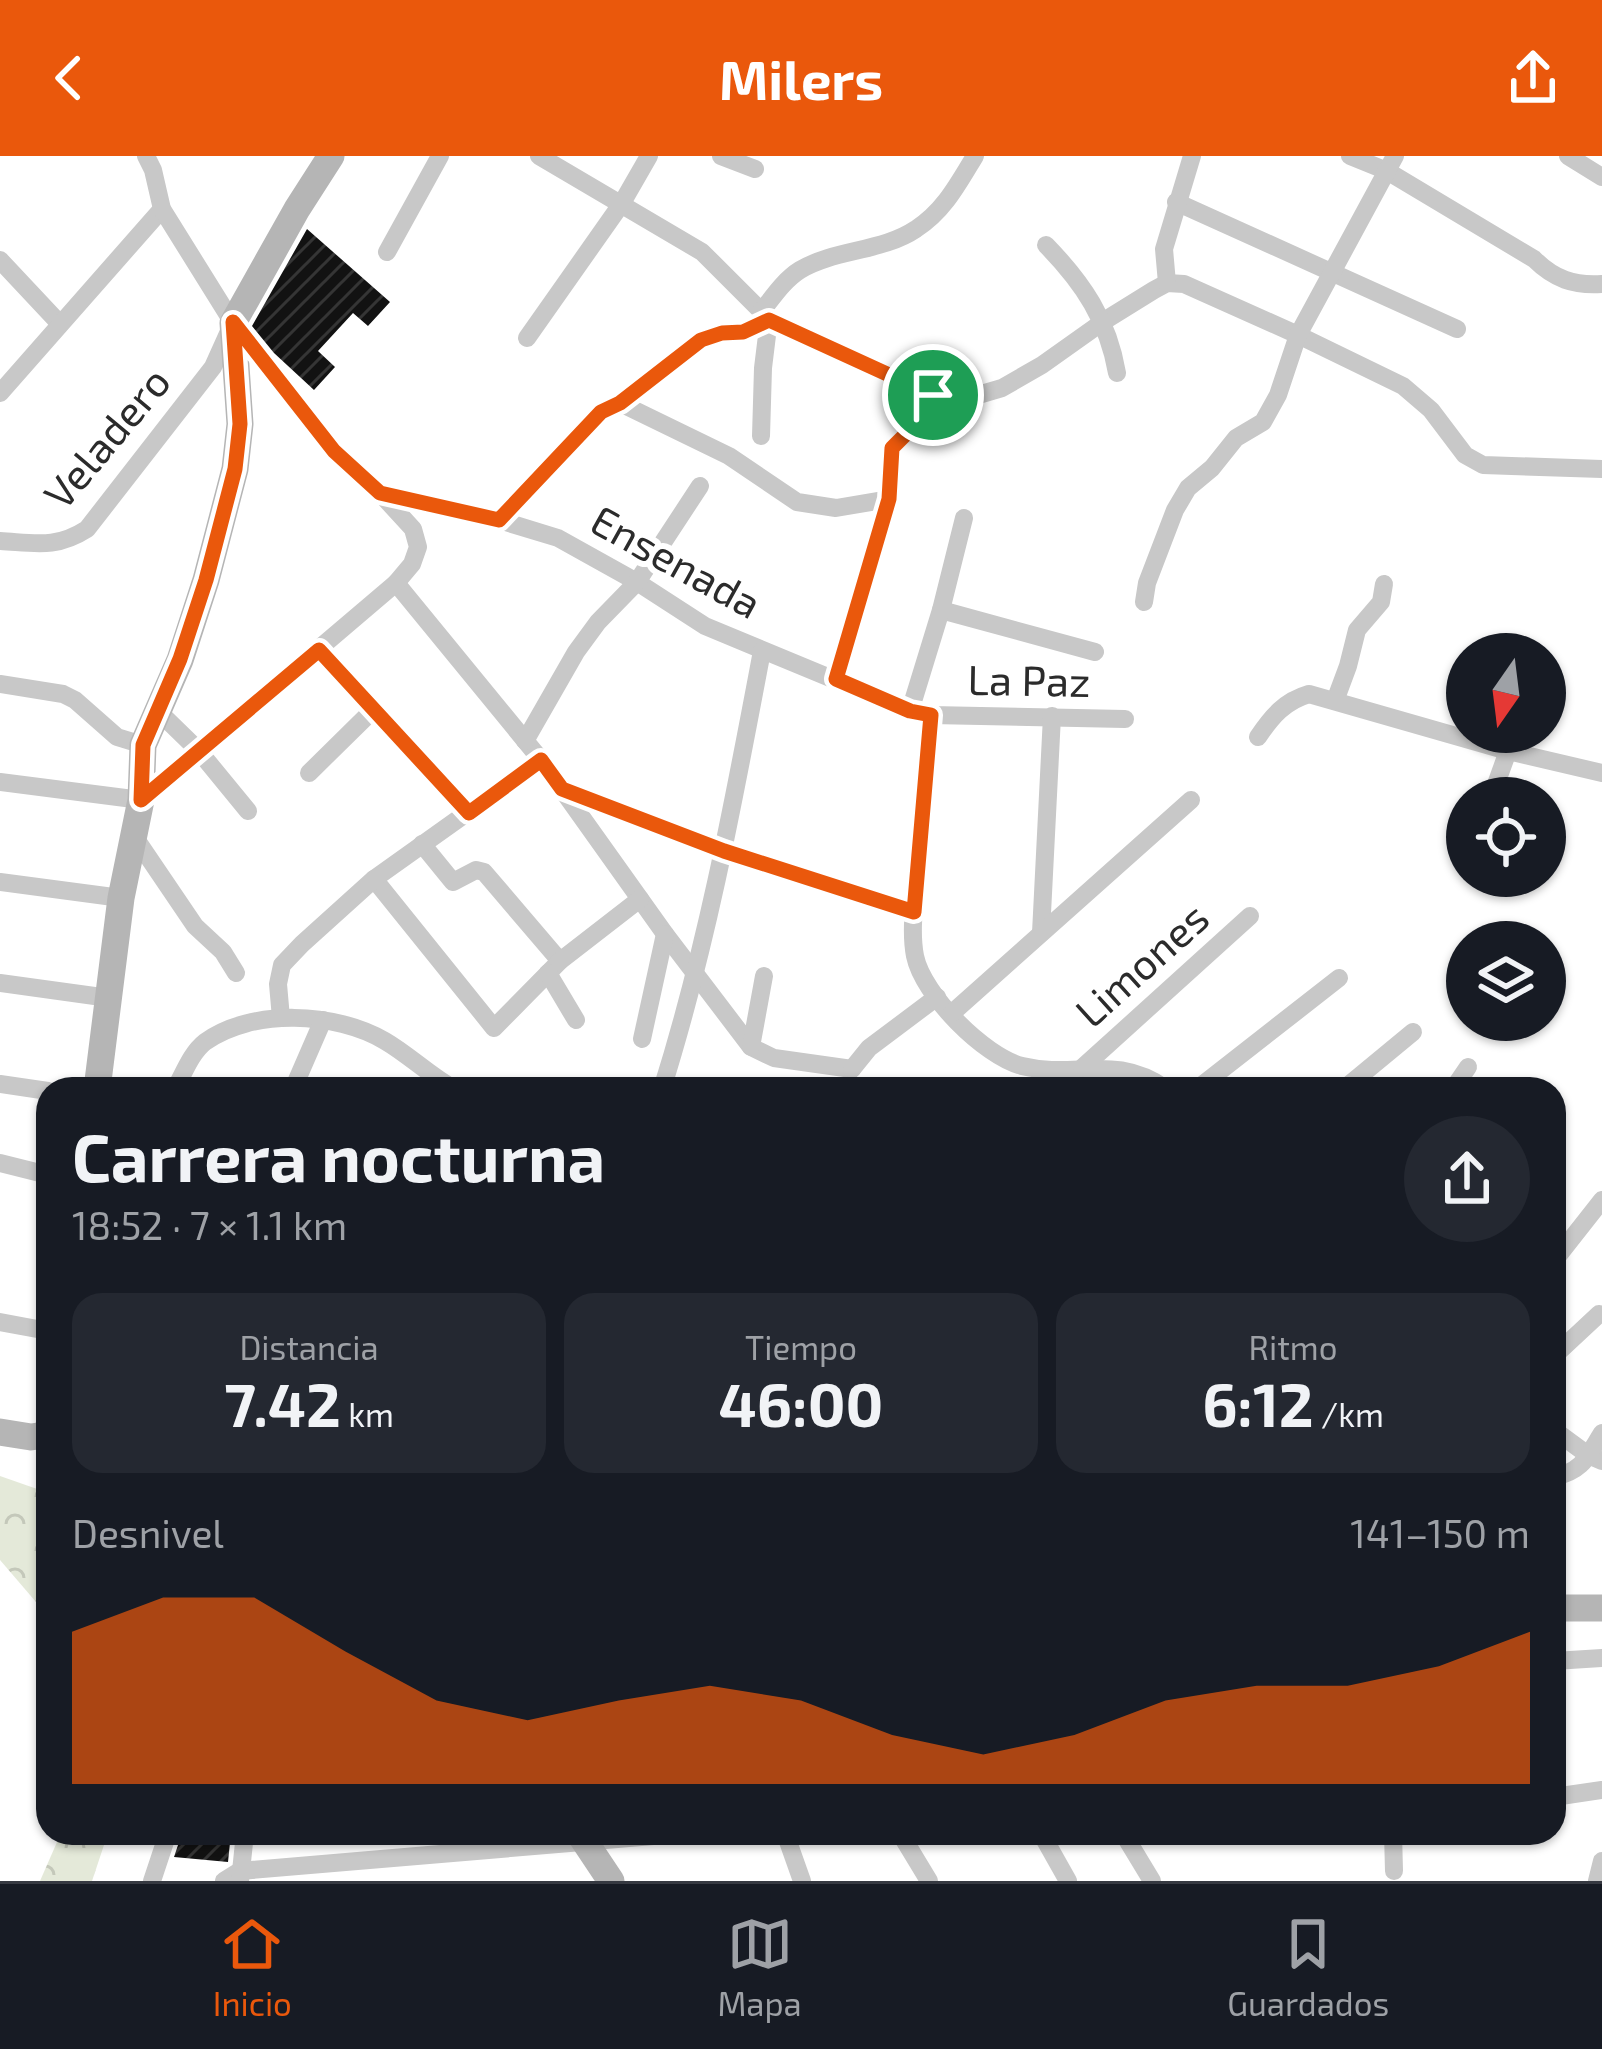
<!DOCTYPE html>
<html lang="es">
<meta charset="utf-8">
<style>
:root{--surface:#171b24;--page:#242831;--text:#f1f3f6;--muted:#9ea1a6;--line:#363941;--accent:#ea580c}
body{margin:0;font-family:"Exo 2",sans-serif;background:var(--page);color:var(--text);height:100vh;display:flex;flex-direction:column;font-size:45px;white-space:nowrap}
*{box-sizing:border-box;margin:0}
p{font-size:39px;color:var(--muted)}
.icon{flex:none;width:66px;height:66px;fill:none;stroke:currentColor;stroke-width:2;stroke-linecap:round;stroke-linejoin:round}
.map{position:relative;flex:1;overflow:hidden}
.panel{position:absolute;left:36px;top:921px;width:1530px;height:768px;display:flex;flex-direction:column;background:var(--surface);border-radius:36px;box-shadow:0 3px 9px #0004}
.panel>*{flex:none}
.needle{width:78px;rotate:194deg}
.buttons{position:absolute;left:1446px;top:477px;display:grid;gap:24px}
.buttons a{display:grid;place-items:center;width:120px;height:120px;border-radius:50%;background:var(--surface);box-shadow:0 3px 9px #0004;font-size:60px}
.pin{position:absolute;display:grid;place-items:center;width:102px;height:102px;color:#fff;margin:-51px;border:6px solid #fff;border-radius:50%;box-shadow:0 3px 12px #0007}
.round{display:grid;place-items:center;flex:none;width:126px;height:126px;border-radius:63px;background:var(--page)}
.summary{display:flex;align-items:center;justify-content:space-between;height:204px;padding:0 36px}
h1{font-size:66px;font-weight:700;line-height:90px}
.stats{display:grid;grid-template-columns:repeat(3,1fr);gap:18px;height:204px;padding:12px 36px}
.stats div{display:grid;align-content:center;border-radius:30px;background:var(--page);text-align:center}
.stats b{font-size:60px;font-weight:700}
.stats small{font-size:33px;font-weight:400}
.stats p{font-size:33px}
.chart{height:336px;padding:24px 36px}
.chart p{display:flex;justify-content:space-between}
.chart svg{width:100%;height:216px;margin-top:12px;fill:var(--accent);opacity:.7}
header{display:flex;justify-content:space-between;align-items:center;height:156px;padding:0 36px;background:var(--accent);color:#fff;font-size:54px;font-weight:700}
.dock{display:flex;justify-content:space-around;align-items:center;height:168px;border-top:3px solid var(--line);background:var(--surface);font-size:33px;color:var(--muted)}
.dock a{display:grid;justify-items:center;gap:6px}
.dock .active{color:var(--accent)}
.map>svg:first-child{display:block}
.forest{fill:url(#forest-crowns)}
.building{fill:url(#building-hatch)}
.lines{fill:none;stroke-linecap:round;stroke-linejoin:round}
.street{stroke:#c8c8c8;stroke-width:18}
.secondary{stroke:#b5b5b5;stroke-width:27}
.route-casing{stroke:#fff;stroke-width:24}
.route{stroke:#ea580c;stroke-width:15}
.labels{text-anchor:middle;stroke-width:12;stroke-linejoin:round;paint-order:stroke}
.street-label{font-size:42px;fill:#2b2b2b;stroke:#fff}
</style>
<header><svg class="icon" aria-label="back" viewBox="0 0 24 24"><path d="M15 5l-7 7 7 7"/></svg>Milers<svg class="icon" aria-label="share" viewBox="0 0 24 24"><path d="M12 15V3M7 8l5-5 5 5M5 13v7h14v-7"/></svg></header>
<div class="map">
<svg width="1602" height="1725" viewBox="0 0 1602 1725">
<defs>
<pattern id="forest-crowns" width="20" height="18" patternUnits="userSpaceOnUse" patternTransform="scale(3)"><rect width="20" height="18" fill="#e4e9d9"/><path d="M2 6a3 3 0 1 1 6 0M12 15a3 3 0 1 1 6 0" fill="none" stroke="#c4c8ba"/></pattern>
<pattern id="building-hatch" width="6" height="6" patternUnits="userSpaceOnUse" patternTransform="scale(3)"><rect width="6" height="6" fill="#121212"/><path d="M-1 1l2-2M0 6l6-6M5 7l2-2" fill="none" stroke="#353535"/></pattern>
</defs>
<rect width="100%" height="100%" fill="#fff"/>
<g class="forest">
<polygon points="0,1320 40,1334 48,1340 48,1460 0,1404"/>
<polygon points="61,1677 108,1677 92,1725 40,1725"/>
</g>
<g class="building">
<polygon points="307,73 390,146 368,170 353,157 318,195 335,211 314,234 274,197 252,170"/>
<polygon points="178,1677 231,1677 228,1706 174,1701 179,1686"/>
</g>
<g class="lines">
<g class="street">
<polyline points="539,0 702,96 769,163 933,239 968,242 1002,232 1042,209 1104,165 1154,134 1167,127 1184,128 1298,179 1403,230 1431,254 1465,299 1483,309 1602,313"/>
<polyline points="721,0 755,13"/>
<path d="M 1350,0 L 1387,15 L 1534,103 C 1554,123 1574,130 1602,128"/>
<polyline points="1568,0 1602,21"/>
<polyline points="1176,46 1457,173"/>
<path d="M 1046,89 C 1083,127 1108,164 1117,217"/>
<polyline points="387,96 440,0"/>
<polyline points="0,104 60,168"/>
<polyline points="1167,127 1164,93 1192,0"/>
<path d="M 761,156 C 773,141 784,124 800,114 C 835,93 882,96 916,73 C 944,55 958,28 975,0"/>
<polyline points="527,182 622,47 649,0"/>
<polyline points="0,237 162,53"/>
<polyline points="620,247 729,300 797,346 836,352 889,343"/>
<polyline points="761,280 763,212 769,163"/>
<polyline points="380,337 499,364 558,382 637,426 705,470 910,555 931,559 1125,563"/>
<polyline points="499,364 601,256 620,247 701,184 721,177 743,175 769,163"/>
<path d="M 0,385 C 35,387 56,393 87,373 L 213,211 L 231,171"/>
<polyline points="396,427 541,604 665,778 751,891 774,902 852,913"/>
<polyline points="1144,446 1147,427 1175,354 1188,332 1212,312 1236,282 1263,266 1278,239 1298,179 1395,0"/>
<polyline points="941,454 1095,496"/>
<polyline points="319,494 469,657"/>
<polyline points="836,523 889,343 892,292 909,275 933,239"/>
<polyline points="0,528 63,538 75,544 117,581 143,589"/>
<polyline points="1335,545 1348,510 1357,474 1381,446 1384,428"/>
<polyline points="910,555 941,454 964,362"/>
<polyline points="159,556 198,594 248,655"/>
<path d="M 931,559 C 927,612 922,664 918,717 C 915,743 910,774 915,800 C 923,839 984,900 1022,910 C 1075,923 1115,897 1166,933"/>
<path d="M 1258,581 C 1272,560 1285,545 1309,538 L 1508,595 L 1602,617"/>
<polyline points="525,585 576,496 598,466 637,426 700,330"/>
<polyline points="309,617 373,554"/>
<polyline points="0,626 141,644 396,427 412,408 418,391 413,373 380,337 334,295 233,167 162,53 153,14 146,0"/>
<polyline points="562,633 724,695 914,756"/>
<polyline points="1491,642 1508,595"/>
<polyline points="134,680 195,770 223,796 236,817"/>
<polyline points="422,688 453,726 476,714 484,716 560,805"/>
<polyline points="374,723 494,872 560,805 640,743"/>
<polyline points="0,726 121,742"/>
<polyline points="1041,777 1052,560"/>
<polyline points="548,817 576,864"/>
<polyline points="0,827 109,842"/>
<polyline points="951,858 1191,644"/>
<polyline points="281,862 278,828 282,809 302,788 374,723 541,604"/>
<polyline points="642,883 665,778"/>
<polyline points="751,891 764,820"/>
<polyline points="1082,912 1250,760"/>
<polyline points="852,913 869,892 937,841"/>
<polyline points="0,928 48,935"/>
<path d="M 175,933 C 184,917 191,897 205,886 C 252,852 336,856 385,885 C 409,899 429,919 454,933"/>
<polyline points="293,933 323,864"/>
<path d="M 662,933 C 707,790 734,643 762,495"/>
<polyline points="1197,933 1339,822"/>
<polyline points="1344,933 1413,876"/>
<polyline points="1453,933 1468,911"/>
<polyline points="0,1007 48,1019"/>
<polyline points="1554,1105 1602,1044"/>
<polyline points="0,1166 48,1175"/>
<polyline points="1554,1200 1599,1158"/>
<polyline points="1554,1274 1588,1299 1602,1305"/>
<path d="M 1554,1321 C 1583,1315 1587,1301 1602,1277"/>
<polyline points="1554,1505 1602,1502"/>
<polyline points="1554,1641 1602,1634"/>
<polyline points="785,1677 802,1725"/>
<polyline points="900,1677 929,1725"/>
<polyline points="1041,1677 1068,1725"/>
<polyline points="1123,1677 1152,1725"/>
<polyline points="1393,1677 1394,1715"/>
<polyline points="152,1725 166,1683 158,1677"/>
<polyline points="224,1725 240,1715 689,1677"/>
<polyline points="240,1725 245,1677"/>
<polyline points="1597,1725 1602,1705"/>
</g>
<g class="secondary">
<polyline points="97,933 121,742 141,644 143,589 180,504 206,424 235,313 240,268 233,167 297,53 331,0"/>
<polyline points="0,1276 31,1281 45,1279 48,1272"/>
<polyline points="1554,1452 1602,1452"/>
<polyline points="579,1677 611,1725"/>
</g>
</g>
<g class="lines">
<g class="route-casing">
<polygon id="route" points="769,164 933,239 909,275 892,292 889,343 836,523 910,555 931,559 914,756 724,695 562,633 541,604 469,657 319,494 141,644 143,589 180,503 206,424 235,313 240,268 233,166 334,295 380,337 499,364 601,256 620,247 701,184 722,177 743,176"/>
</g>
<use href="#route" class="route"/>
</g>
<g class="labels">
<g class="street-label">
<text transform="translate(107 282) rotate(-50)" y="15">Veladero</text>
<text transform="translate(676 406) rotate(29)" y="15">Ensenada</text>
<text transform="translate(1029 525) rotate(1)" y="15">La Paz</text>
<text transform="translate(1142 809) rotate(-42)" y="15">Limones</text>
</g>
</g>
</svg>
<div class="buttons">
<a><svg class="needle" viewBox="-14 -14 28 28"><path d="M0-13l5 13h-10z" fill="#e53935"/><path d="M0 13l5-13h-10z" fill="#9ea1a6"/></svg></a>
<a><svg class="icon" aria-label="locate" viewBox="0 0 24 24"><circle cx="12" cy="12" r="6"/><path d="M12 2v4M12 18v4M2 12h4M18 12h4"/></svg></a>
<a><svg class="icon" aria-label="layers" viewBox="0 0 24 24"><path d="M12 4l9 5-9 5-9-5zM3 14l9 5 9-5"/></svg></a>
</div>
<div class="pin" style="left:933px;top:239px;background:#1e9e55"><svg class="icon" aria-label="arrive" viewBox="0 0 24 24"><path d="M6 21V4h12l-3 4 3 4H6"/></svg></div>
<section class="panel">
<div class="summary"><div><h1>Carrera nocturna</h1><p>18:52 · 7 × 1.1 km</p></div><a class="round"><svg class="icon" aria-label="share" viewBox="0 0 24 24"><path d="M12 15V3M7 8l5-5 5 5M5 13v7h14v-7"/></svg></a></div>
<div class="stats">
<div><p>Distancia</p><b>7.42<small> km</small></b></div>
<div><p>Tiempo</p><b>46:00</b></div>
<div><p>Ritmo</p><b>6:12<small> /km</small></b></div>
</div>
<div class="chart"><p><span>Desnivel</span>141–150 m</p>
<svg viewBox="0 0 160 44" preserveAspectRatio="none"><path d="M0 44V13L10 6L20 6L30 17L40 27L50 31L60 27L70 24L80 27L90 34L100 38L110 34L120 27L130 24L140 24L150 20L160 13V44z"/></svg>
</div>
</section>
</div>
<nav class="dock">
<a class="active"><svg class="icon" aria-label="home" viewBox="0 0 24 24"><path d="M3 11l9-7 9 7M6 9v11h12V9"/></svg>Inicio</a>
<a><svg class="icon" aria-label="map" viewBox="0 0 24 24"><path d="M3 6l6-2 6 2 6-2v14l-6 2-6-2-6 2zM9 4v14M15 6v14"/></svg>Mapa</a>
<a><svg class="icon" aria-label="saved" viewBox="0 0 24 24"><path d="M7 4h10v16l-5-4-5 4z"/></svg>Guardados</a>
</nav>
